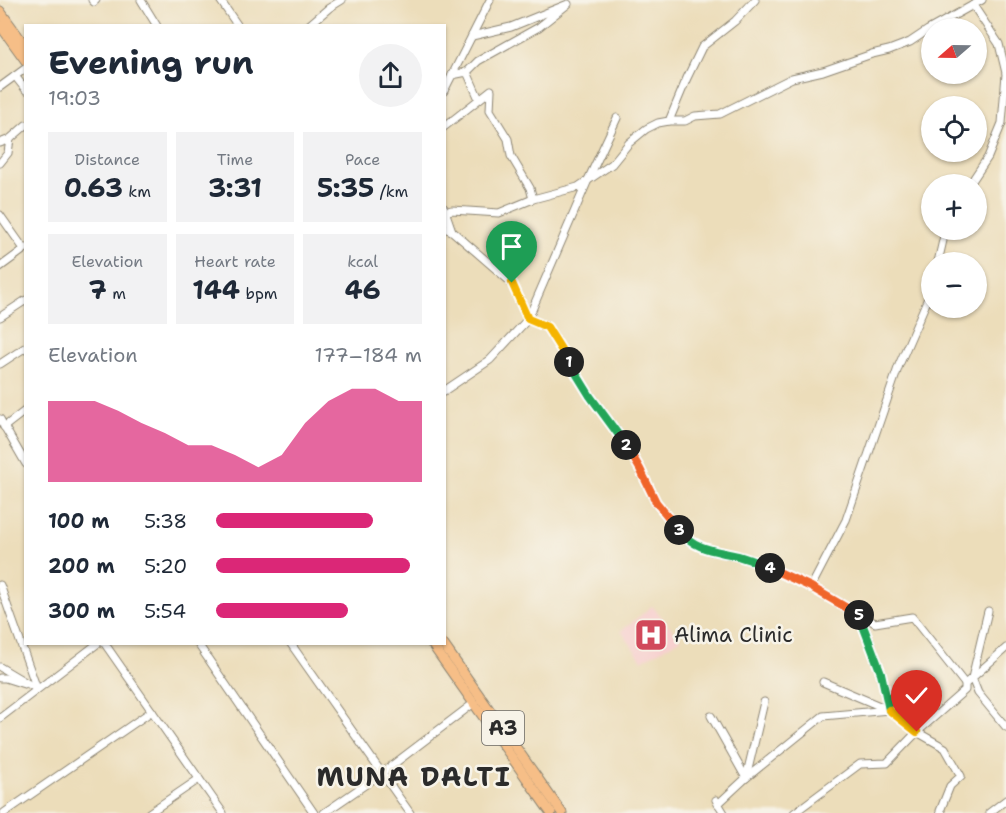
<!DOCTYPE html>
<meta charset="utf-8">
<style>
:root{--surface:#fff;--page:#f2f2f3;--text:#1f2937;--muted:#747a83;--accent:#db2777}
body{margin:0;font-family:"Shantell Sans",sans-serif;background:var(--page);color:var(--text);height:100vh;display:flex;flex-direction:column;font-size:22px;white-space:nowrap}
*{box-sizing:border-box;margin:0}
p{font-size:20px;color:var(--muted)}
.icon{flex:none;width:33px;height:33px;fill:none;stroke:currentColor;stroke-width:2;stroke-linecap:round;stroke-linejoin:round}
.map{position:relative;flex:1;overflow:hidden}
.sheet{position:absolute;left:24px;top:24px;width:422px;height:621px;display:flex;flex-direction:column;background:var(--surface);border-radius:0px;box-shadow:0 2px 4px #0004}
.sheet>*{flex:none}
.needle{width:39px;rotate:250deg}
.controls{position:absolute;left:921px;top:18px;display:grid;gap:12px}
.controls a{display:grid;place-items:center;width:66px;height:66px;border-radius:50%;background:var(--surface);box-shadow:0 2px 4px #0004;font-size:30px}
.pin{position:absolute;display:grid;place-items:center;width:51px;height:51px;color:#fff;margin:-62px -26px;border-radius:50% 50% 50% 0;rotate:-45deg;box-shadow:0 0 6px #0007}
.pin .icon{rotate:45deg}
.km{position:absolute;width:30px;height:30px;margin:-15px;border-radius:50%;background:#222;color:#fff;font-size:16px;line-height:30px;text-align:center}
.round{display:grid;place-items:center;flex:none;width:63px;height:63px;border-radius:32px;background:var(--page)}
.overview{display:flex;align-items:center;justify-content:space-between;height:102px;padding:0 24px}
h1{font-size:33px;font-weight:700;line-height:45px}
.stats{display:grid;grid-template-columns:repeat(3,1fr);gap:9px;height:102px;padding:6px 24px}
.stats div{display:grid;align-content:center;border-radius:0px;background:var(--page);text-align:center}
.stats b{font-size:26px;font-weight:700}
.stats small{font-size:16px;font-weight:400}
.stats p{font-size:16px}
.chart{height:168px;padding:12px 24px}
.chart p{display:flex;justify-content:space-between}
.chart svg{width:100%;height:108px;margin-top:6px;fill:var(--accent);opacity:.7}
ul{padding:0 24px;list-style:none;font-size:20px}
li{display:grid;grid-template-columns:96px 72px 1fr;align-items:center;height:45px}
li i{height:15px;border-radius:8px;background:var(--accent)}
.map>svg:first-child{display:block}
.built{fill:#f7d0cf}
.lines{fill:none;stroke-linecap:round;stroke-linejoin:round}
.minor-casing{stroke:#8c8472;stroke-width:9}
.highway-casing{stroke:#8c8472;stroke-width:11}
.minor{stroke:#fff;stroke-width:7}
.highway{stroke:#f6be87;stroke-width:9}
.split-1-casing{stroke:#fff;stroke-width:12}
.split-2-casing{stroke:#fff;stroke-width:12}
.split-3-casing{stroke:#fff;stroke-width:12}
.split-4-casing{stroke:#fff;stroke-width:12}
.split-5-casing{stroke:#fff;stroke-width:12}
.split-6-casing{stroke:#fff;stroke-width:12}
.split-7-casing{stroke:#fff;stroke-width:12}
.split-1{stroke:#f5b400;stroke-width:8}
.split-2{stroke:#22a559;stroke-width:8}
.split-3{stroke:#f0652b;stroke-width:8}
.split-4{stroke:#22a559;stroke-width:8}
.split-5{stroke:#f0652b;stroke-width:8}
.split-6{stroke:#22a559;stroke-width:8}
.split-7{stroke:#f5b400;stroke-width:8}
.labels{text-anchor:middle;stroke-width:5;stroke-linejoin:round;paint-order:stroke}
.shield{fill:#f7f3e8;stroke:#686764;stroke-width:1.5}
.shield-label{font-size:20px;font-weight:bold;fill:#2b2b2b}
.poi-label{font-size:21px;fill:#2b2b2b;stroke:#f7f3e8;text-anchor:start}
.district-label{font-size:27px;font-weight:bold;letter-spacing:1.5px;fill:#2b2b2b;stroke:#f7f3e8}
</style>
<div class="map">
<svg width="1006" height="813" viewBox="0 0 1006 813">
<rect width="100%" height="100%" fill="#f7f3e8"/>
<filter id="ink" filterUnits="userSpaceOnUse"><feTurbulence type="fractalNoise" baseFrequency=".0167" numOctaves="2"/><feDisplacementMap in="SourceGraphic" scale="12" xChannelSelector="R" yChannelSelector="G"/><feConvolveMatrix kernelMatrix="1 2 1 2 8 2 1 2 1" color-interpolation-filters="sRGB"/></filter>
<filter id="wash" filterUnits="userSpaceOnUse"><feTurbulence type="fractalNoise" baseFrequency=".008" numOctaves="4" result="noise"/><feDisplacementMap in="SourceGraphic" scale="24" xChannelSelector="R" yChannelSelector="G"/><feGaussianBlur stdDeviation="1.35" result="paint"/><feColorMatrix in="noise" values="0 0 0 0 0 0 0 0 0 0 0 0 0 0 0 0 0 1.4 0 .05"/><feComposite in="paint" operator="in"/></filter>
<g filter="url(#wash)">
<rect width="100%" height="100%" fill="#ecddba"/>
<polygon class="built" points="652,606 681,639 642,660 621,631"/>
</g>
<g filter="url(#ink)">
<g class="lines">
<g class="minor-casing">
<g id="minor">
<polyline points="92,0 94,2 96,0"/>
<polyline points="141,0 157,26"/>
<polyline points="220,0 238,26"/>
<polyline points="973,5 999,44 1006,73"/>
<polyline points="308,26 329,8 342,0"/>
<polyline points="467,72 478,61 539,27 568,4 511,27 472,36"/>
<polyline points="452,75 467,72 479,99"/>
<polyline points="15,76 26,90"/>
<polyline points="0,87 26,68"/>
<polyline points="444,91 490,0"/>
<polyline points="617,118 588,180 528,319 547,327 590,396 621,437 640,469 656,502 687,540 711,551 739,556 772,569 811,587 860,615 881,673 889,710 823,682"/>
<polyline points="669,121 685,121 695,116 720,114 792,78 823,71 872,54 889,50 910,42 928,30 982,0"/>
<polyline points="444,127 491,90 490,110 508,139 511,156 530,188 533,199"/>
<polyline points="0,143 10,139"/>
<polyline points="0,163 8,153 10,139 26,125"/>
<polyline points="970,184 988,157 1002,123 1006,74"/>
<polyline points="444,208 452,231"/>
<polyline points="444,212 452,210 499,213 533,199 578,187 612,164 629,143 646,129 658,123 669,121 687,78 702,47 735,21 755,0"/>
<polyline points="0,215 24,249"/>
<polyline points="444,228 452,231 512,283 528,319 490,360 444,391"/>
<polyline points="938,262 944,236 948,230"/>
<polyline points="0,267 26,248"/>
<polyline points="0,317 26,300"/>
<polyline points="0,364 26,347"/>
<polyline points="0,419 26,464"/>
<polyline points="4,427 26,410"/>
<polyline points="0,585 37,689"/>
<polyline points="811,587 846,520 899,365 932,289"/>
<polyline points="860,615 875,623 912,617 965,684"/>
<polyline points="105,644 223,813"/>
<polyline points="198,644 314,813"/>
<polyline points="291,644 410,813"/>
<polyline points="0,667 37,689"/>
<polyline points="0,678 5,678 24,684"/>
<polyline points="972,678 988,611"/>
<polyline points="972,678 1006,648"/>
<polyline points="711,716 746,778 823,716 889,710 917,732 965,690 965,684 972,678 978,693 1006,727"/>
<polyline points="0,718 97,644"/>
<polyline points="716,800 724,813"/>
<polyline points="718,804 746,778 764,702"/>
<polyline points="4,813 152,711"/>
<polyline points="149,813 199,779"/>
<polyline points="324,813 382,773 474,703"/>
<polyline points="794,813 860,764 887,763 917,732 945,748 961,776 950,786 940,811 942,813"/>
<polyline points="989,813 1006,800"/>
</g>
</g>
<g class="highway-casing">
<g id="highway">
<polyline points="0,11 26,47"/>
<polyline points="0,25 26,61"/>
<polyline points="432,644 551,813"/>
<polyline points="443,644 562,813"/>
</g>
</g>
<use href="#minor" class="minor"/>
<use href="#highway" class="highway"/>
</g>
</g>
<g class="lines" filter="url(#ink)">
<g class="split-1-casing">
<polyline id="split-1" points="512,283 528,319 547,327 569,362"/>
</g>
<g class="split-2-casing">
<polyline id="split-2" points="569,362 590,396 626,445"/>
</g>
<g class="split-3-casing">
<polyline id="split-3" points="626,445 640,469 656,502 679,530"/>
</g>
<g class="split-4-casing">
<path id="split-4" d="M 679,530 C 697,551 714,550 738,556 C 749,559 760,564 770,568"/>
</g>
<g class="split-5-casing">
<polyline id="split-5" points="770,568 811,587 859,615"/>
</g>
<g class="split-6-casing">
<polyline id="split-6" points="859,615 881,673 889,710"/>
</g>
<g class="split-7-casing">
<polyline id="split-7" points="889,710 917,732"/>
</g>
<use href="#split-1" class="split-1"/>
<use href="#split-2" class="split-2"/>
<use href="#split-3" class="split-3"/>
<use href="#split-4" class="split-4"/>
<use href="#split-5" class="split-5"/>
<use href="#split-6" class="split-6"/>
<use href="#split-7" class="split-7"/>
</g>
<defs>
<g id="hospital-square" transform="scale(1.725)"><rect x="-9" y="-9" width="18" height="18" rx="4" fill="#d1495b" stroke="#f7f3e8"/><path d="M-5-5h3v3.5h4V-5h3V5h-3V1.5h-4V5h-3Z" fill="#fff"/></g>
</defs>
<g fill-rule="evenodd">
<use href="#hospital-square" x="651" y="635"/>
</g>
<g class="labels">
<rect class="shield" x="482" y="711" width="42" height="34" rx="4.5"/>
<g class="shield-label">
<text x="503" y="735">A3</text>
</g>
<g class="poi-label">
<text x="674" y="642">Alima Clinic</text>
</g>
<g class="district-label">
<text x="414" y="786">MUNA DALTI</text>
</g>
</g>
</svg>
<div class="controls">
<a><svg class="needle" viewBox="-14 -14 28 28"><path d="M0-13l5 13h-10z" fill="#e53935"/><path d="M0 13l5-13h-10z" fill="#747a83"/></svg></a>
<a><svg class="icon" aria-label="locate" viewBox="0 0 24 24"><circle cx="12" cy="12" r="6"/><path d="M12 2v4M12 18v4M2 12h4M18 12h4"/></svg></a>
<a>+</a>
<a>−</a>
</div>
<div class="pin" style="left:512px;top:283px;background:#1e9e55"><svg class="icon" aria-label="arrive" viewBox="0 0 24 24"><path d="M6 21V4h12l-3 4 3 4H6"/></svg></div>
<div class="pin" style="left:917px;top:732px;background:#d93025"><svg class="icon" aria-label="check" viewBox="0 0 24 24"><path d="M5 12l5 5 9-10"/></svg></div>
<b class="km" style="left:569px;top:362px">1</b>
<b class="km" style="left:626px;top:445px">2</b>
<b class="km" style="left:679px;top:530px">3</b>
<b class="km" style="left:770px;top:568px">4</b>
<b class="km" style="left:859px;top:615px">5</b>
<section class="sheet">
<div class="overview"><div><h1>Evening run</h1><p>19:03</p></div><a class="round"><svg class="icon" aria-label="share" viewBox="0 0 24 24"><path d="M12 15V3M7 8l5-5 5 5M5 13v7h14v-7"/></svg></a></div>
<div class="stats">
<div><p>Distance</p><b>0.63<small> km</small></b></div>
<div><p>Time</p><b>3:31</b></div>
<div><p>Pace</p><b>5:35<small> /km</small></b></div>
</div>
<div class="stats">
<div><p>Elevation</p><b>7<small> m</small></b></div>
<div><p>Heart rate</p><b>144<small> bpm</small></b></div>
<div><p>kcal</p><b>46</b></div>
</div>
<div class="chart"><p><span>Elevation</span>177–184 m</p>
<svg viewBox="0 0 160 44" preserveAspectRatio="none"><path d="M0 44V11L10 11L20 11L30 15L40 20L50 24L60 29L70 29L80 33L90 38L100 33L110 20L120 11L130 6L140 6L150 11L160 11V44z"/></svg>
</div>
<ul>
<li><b>100 m</b>5:38<i style="width:76%"></i></li>
<li><b>200 m</b>5:20<i style="width:94%"></i></li>
<li><b>300 m</b>5:54<i style="width:64%"></i></li>
</ul>
</section>
</div>
